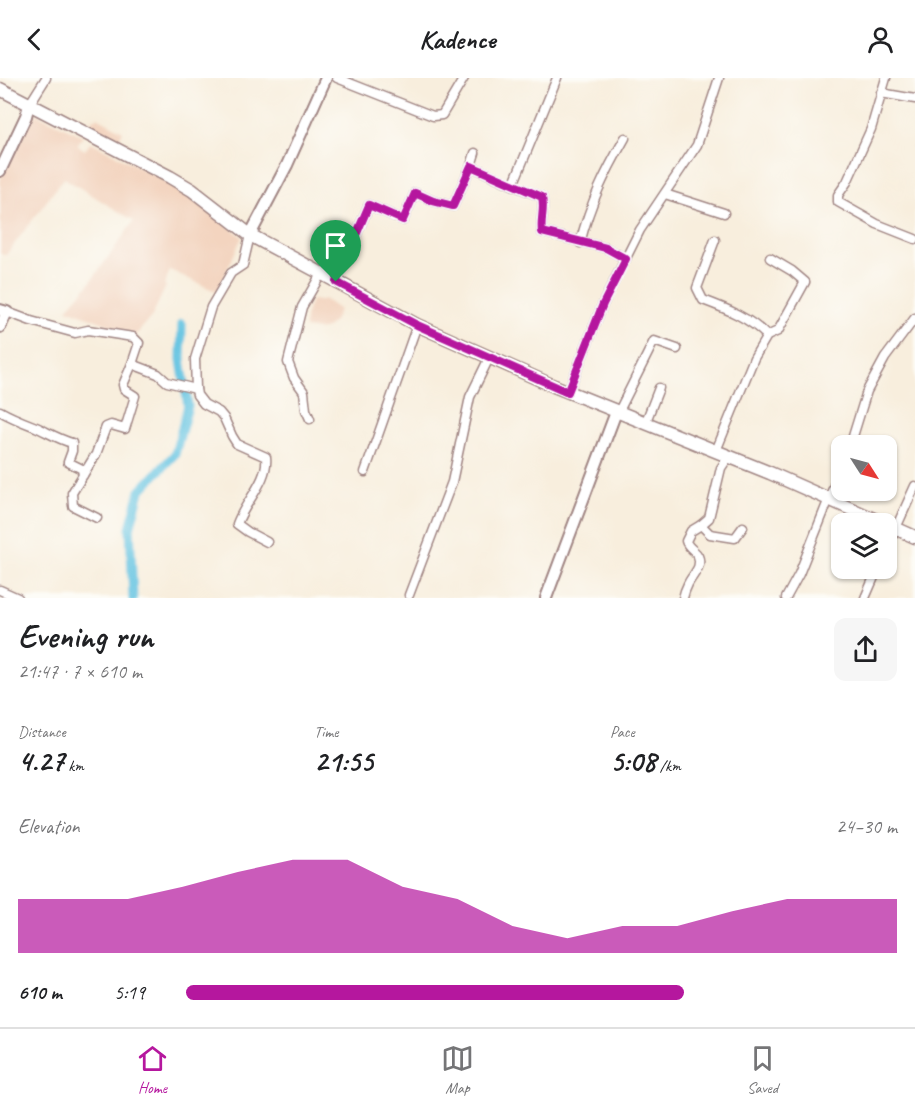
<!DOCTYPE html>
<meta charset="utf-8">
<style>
:root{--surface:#fff;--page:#f6f6f6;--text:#202124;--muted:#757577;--line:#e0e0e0;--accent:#b5179e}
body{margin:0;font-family:Caveat,sans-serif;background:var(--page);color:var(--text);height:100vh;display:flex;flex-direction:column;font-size:22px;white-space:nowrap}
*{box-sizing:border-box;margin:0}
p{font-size:20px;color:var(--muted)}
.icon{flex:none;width:33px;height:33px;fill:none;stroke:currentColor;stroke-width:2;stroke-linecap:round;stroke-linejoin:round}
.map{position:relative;height:520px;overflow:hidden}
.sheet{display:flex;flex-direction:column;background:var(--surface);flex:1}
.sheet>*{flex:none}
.needle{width:39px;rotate:126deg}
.controls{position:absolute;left:831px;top:357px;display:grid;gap:12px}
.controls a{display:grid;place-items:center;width:66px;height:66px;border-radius:12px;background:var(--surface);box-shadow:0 2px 4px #0004;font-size:30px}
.pin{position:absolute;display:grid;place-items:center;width:51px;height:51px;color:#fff;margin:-62px -26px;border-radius:50% 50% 50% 0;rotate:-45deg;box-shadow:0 0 6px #0007}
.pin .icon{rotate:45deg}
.round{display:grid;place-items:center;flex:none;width:63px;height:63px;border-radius:12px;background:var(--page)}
.overview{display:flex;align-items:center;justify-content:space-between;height:102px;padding:0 18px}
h1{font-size:33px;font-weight:600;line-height:45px}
.metrics{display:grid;grid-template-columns:repeat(3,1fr);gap:9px;height:102px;padding:6px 18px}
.metrics div{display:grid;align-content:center}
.metrics b{font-size:30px;font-weight:600}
.metrics small{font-size:16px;font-weight:400}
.metrics p{font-size:16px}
.chart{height:168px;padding:12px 18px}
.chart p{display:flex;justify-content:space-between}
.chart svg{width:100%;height:108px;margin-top:6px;fill:var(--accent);opacity:.7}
ul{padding:0 18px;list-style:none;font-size:20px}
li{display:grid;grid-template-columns:96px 72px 1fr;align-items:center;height:45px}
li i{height:15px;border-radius:8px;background:var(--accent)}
header{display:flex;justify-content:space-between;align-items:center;height:78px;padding:0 18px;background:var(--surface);font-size:27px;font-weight:600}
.dock{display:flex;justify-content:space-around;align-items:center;height:84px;border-top:2px solid var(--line);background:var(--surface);font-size:16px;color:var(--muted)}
.dock a{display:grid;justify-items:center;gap:3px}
.dock .current{color:var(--accent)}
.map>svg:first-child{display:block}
.built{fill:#f3d4bf}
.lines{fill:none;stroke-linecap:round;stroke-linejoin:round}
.canal{stroke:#63c3e1;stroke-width:9}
.minor-casing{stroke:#a18684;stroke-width:11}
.tertiary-casing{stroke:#a18684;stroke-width:14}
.primary-casing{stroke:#a18684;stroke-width:15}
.minor{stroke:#fff;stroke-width:8}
.tertiary{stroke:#fff;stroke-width:10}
.primary{stroke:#fff;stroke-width:12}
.route-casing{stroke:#fff;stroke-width:12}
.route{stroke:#b5179e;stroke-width:8}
</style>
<header><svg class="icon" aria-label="back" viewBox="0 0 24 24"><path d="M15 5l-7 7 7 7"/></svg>Kadence<svg class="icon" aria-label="person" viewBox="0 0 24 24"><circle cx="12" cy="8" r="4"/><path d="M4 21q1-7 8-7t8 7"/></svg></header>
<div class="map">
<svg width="915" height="520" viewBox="0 0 915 520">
<rect width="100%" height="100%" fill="#fdfcf7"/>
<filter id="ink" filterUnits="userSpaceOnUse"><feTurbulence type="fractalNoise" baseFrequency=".0167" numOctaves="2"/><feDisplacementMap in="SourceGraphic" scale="12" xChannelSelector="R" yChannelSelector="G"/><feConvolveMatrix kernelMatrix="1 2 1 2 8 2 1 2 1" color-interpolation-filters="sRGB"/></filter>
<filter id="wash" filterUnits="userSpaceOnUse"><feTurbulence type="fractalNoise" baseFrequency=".008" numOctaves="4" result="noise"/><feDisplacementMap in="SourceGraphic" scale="24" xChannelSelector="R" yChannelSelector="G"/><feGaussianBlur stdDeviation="1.35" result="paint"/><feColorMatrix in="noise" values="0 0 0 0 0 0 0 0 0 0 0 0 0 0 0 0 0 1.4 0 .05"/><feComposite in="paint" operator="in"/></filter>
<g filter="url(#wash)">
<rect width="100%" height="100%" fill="#f8eedd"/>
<g class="built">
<polygon points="30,33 83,58 77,67 85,72 91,64 185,113 242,159 217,214 170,192 164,207 166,208 152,238 136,257 67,231 89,206 134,143 64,100 6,177 0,176 0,102"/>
<polygon points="97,39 123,53 118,63 90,49 93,40 96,41"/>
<polygon points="324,221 339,232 334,243 326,250 320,252 305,250 305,239 311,222 320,223"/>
</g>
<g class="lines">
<polyline class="canal" points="133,520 130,450 140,413 175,376 188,328 181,281 182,246"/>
</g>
</g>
<g filter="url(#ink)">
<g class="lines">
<g class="minor-casing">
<g id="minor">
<polyline points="337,0 433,38 442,37 464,0"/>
<path d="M 557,0 L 513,107 L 542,119 C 545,131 540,142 542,154 L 606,170 L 626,181"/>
<polyline points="886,0 871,51 847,104 838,117 838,124 877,146 915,161"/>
<polyline points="881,15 915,21"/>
<polyline points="29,27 46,0"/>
<polyline points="471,88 475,75"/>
<polyline points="665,116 724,135"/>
<path d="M 250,157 L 243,187 L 231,195 L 211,229 L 195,281 L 196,311 L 197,317 L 204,326 L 219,334 L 224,340 L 232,358 L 237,366 L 266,379 C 269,402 244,425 237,446 L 248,454 L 267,464"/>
<path d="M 715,162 L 697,210 L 703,222 C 727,231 750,240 767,258"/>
<path d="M 580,165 C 591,123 604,97 625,60"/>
<polyline points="336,204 369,127 403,142 415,115 433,123 453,128 471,88 513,107"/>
<polyline points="7,234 31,243 75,255 88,252 133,259 139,265 132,286 158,296 167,304 196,311"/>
<polyline points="568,314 603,226 640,152 697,67 719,0"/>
<path d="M 0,333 C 12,340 23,344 36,349 C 49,355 58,361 72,365 L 72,373 L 68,384 L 82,391 L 83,397"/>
<polyline points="618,335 654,263 677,271"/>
<polyline points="310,341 306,332 304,314 294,300 288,284 302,229 321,196"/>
<polyline points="645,346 659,310"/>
<polyline points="850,368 867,313 885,280 915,240"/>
<polyline points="716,373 754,280 767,258 778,253 805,204 792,193 770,180"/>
<polyline points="729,378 721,390 709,440 701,447 710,456 735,460 743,449"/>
<polyline points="365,394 417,247"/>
<polyline points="97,440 73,428 72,415 96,376 106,349 111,347 125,351 135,318 124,311 123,307 132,286"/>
<polyline points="886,472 915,408"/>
<polyline points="0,512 18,520"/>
<polyline points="409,517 452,404 470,319 489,280"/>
<path d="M 683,520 C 684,515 686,510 688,506 C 692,497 703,489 698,478 C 695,472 688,470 686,463 L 691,453 L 701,447"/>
<polyline points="786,520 799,496 842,388"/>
<polyline points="865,520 878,490"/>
</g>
</g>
<g class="tertiary-casing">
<g id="tertiary">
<polyline points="0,93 26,38 29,27"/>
<polyline points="250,157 287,87 326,0"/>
<polyline points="0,232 7,234 0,249"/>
<polyline points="546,520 616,334"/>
</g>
</g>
<g class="primary-casing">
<g id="primary">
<polyline points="0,11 170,99 192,112 250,157 417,247 554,308 770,395 885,446"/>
<polyline points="886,446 915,459"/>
</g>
</g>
<use href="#minor" class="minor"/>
<use href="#tertiary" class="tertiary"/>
<use href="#primary" class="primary"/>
</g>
</g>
<g class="lines" filter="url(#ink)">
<g class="route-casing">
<path id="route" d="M 471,88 L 542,119 C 545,131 540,142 542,154 L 606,170 L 626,181 L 603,226 L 568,314 L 417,247 L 336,204 L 369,127 L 403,142 L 415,115 L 433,123 L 453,128 Z"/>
</g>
<use href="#route" class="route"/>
</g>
</svg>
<div class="controls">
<a><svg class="needle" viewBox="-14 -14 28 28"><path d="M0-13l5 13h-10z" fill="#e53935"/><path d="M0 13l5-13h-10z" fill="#757577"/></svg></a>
<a><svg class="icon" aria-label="layers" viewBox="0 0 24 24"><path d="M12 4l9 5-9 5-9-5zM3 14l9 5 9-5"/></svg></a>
</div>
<div class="pin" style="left:336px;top:204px;background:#1e9e55"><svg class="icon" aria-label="arrive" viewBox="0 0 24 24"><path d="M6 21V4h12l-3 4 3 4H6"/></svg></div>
</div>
<section class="sheet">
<div class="overview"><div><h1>Evening run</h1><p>21:47 · 7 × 610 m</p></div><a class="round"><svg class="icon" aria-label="share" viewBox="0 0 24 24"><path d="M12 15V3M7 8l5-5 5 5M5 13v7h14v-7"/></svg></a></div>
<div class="metrics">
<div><p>Distance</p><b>4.27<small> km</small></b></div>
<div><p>Time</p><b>21:55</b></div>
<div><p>Pace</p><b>5:08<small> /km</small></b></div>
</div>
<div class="chart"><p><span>Elevation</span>24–30 m</p>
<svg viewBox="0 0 160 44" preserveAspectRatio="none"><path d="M0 44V22L10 22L20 22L30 17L40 11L50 6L60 6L70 17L80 22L90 33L100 38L110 33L120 33L130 27L140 22L150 22L160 22V44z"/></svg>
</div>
<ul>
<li><b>610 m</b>5:19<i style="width:70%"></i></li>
</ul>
</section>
<nav class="dock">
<a class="current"><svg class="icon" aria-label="home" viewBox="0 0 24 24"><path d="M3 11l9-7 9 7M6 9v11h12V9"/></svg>Home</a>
<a><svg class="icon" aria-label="map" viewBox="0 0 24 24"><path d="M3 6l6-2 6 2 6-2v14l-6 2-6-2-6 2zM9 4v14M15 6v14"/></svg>Map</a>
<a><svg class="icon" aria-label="saved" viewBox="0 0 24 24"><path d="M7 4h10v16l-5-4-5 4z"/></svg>Saved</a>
</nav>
